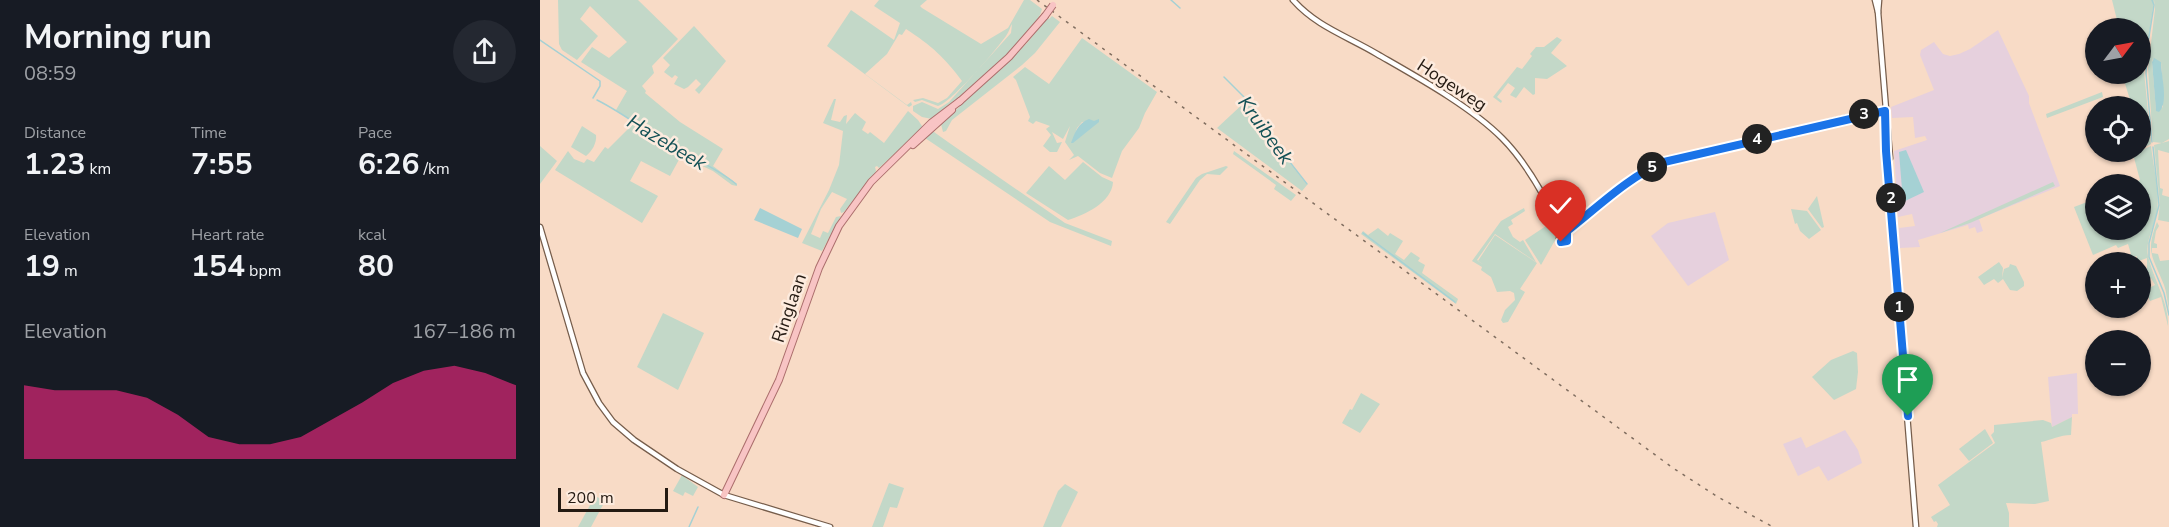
<!DOCTYPE html>
<meta charset="utf-8">
<style>
:root{--surface:#171b24;--page:#242831;--text:#f1f3f6;--muted:#9ea1a6;--accent:#db2777}
body{margin:0;font-family:"Nunito Sans",sans-serif;background:var(--page);color:var(--text);height:100vh;display:flex;flex-direction:column;font-size:22px;white-space:nowrap}
*{box-sizing:border-box;margin:0}
p{font-size:20px;color:var(--muted)}
.icon{flex:none;width:33px;height:33px;fill:none;stroke:currentColor;stroke-width:2;stroke-linecap:round;stroke-linejoin:round}
.map{position:relative;flex:1;overflow:hidden}
.sheet{display:flex;flex-direction:column;background:var(--surface);width:540px}
.sheet>*{flex:none}
.needle{width:39px;rotate:58deg}
.fabs{position:absolute;left:1545px;top:18px;display:grid;gap:12px}
.fabs a{display:grid;place-items:center;width:66px;height:66px;border-radius:50%;background:var(--surface);box-shadow:0 2px 4px #0004;font-size:30px}
.scale{position:absolute;left:18px;bottom:15px;width:110px;box-sizing:border-box;padding-left:6px;border:3px solid #241a12;border-top:0;font-size:16px;line-height:21px;white-space:nowrap;color:#241a12;-webkit-text-stroke:4px #fdebde;paint-order:stroke}
.pin{position:absolute;display:grid;place-items:center;width:51px;height:51px;color:#fff;margin:-62px -26px;border-radius:50% 50% 50% 0;rotate:-45deg;box-shadow:0 0 6px #0007}
.pin .icon{rotate:45deg}
.km{position:absolute;width:30px;height:30px;margin:-15px;border-radius:50%;background:#222;color:#fff;font-size:16px;line-height:30px;text-align:center}
.round{display:grid;place-items:center;flex:none;width:63px;height:63px;border-radius:32px;background:var(--page)}
.overview{display:flex;align-items:center;justify-content:space-between;height:102px;padding:0 24px}
h1{font-size:33px;font-weight:700;line-height:45px}
.stats{display:grid;grid-template-columns:repeat(3,1fr);gap:9px;height:102px;padding:6px 24px}
.stats div{display:grid;align-content:center}
.stats b{font-size:30px;font-weight:700}
.stats small{font-size:16px;font-weight:400}
.stats p{font-size:16px}
.chart{height:168px;padding:12px 24px}
.chart p{display:flex;justify-content:space-between}
.chart svg{width:100%;height:108px;margin-top:6px;fill:var(--accent);opacity:.7}
main{display:flex;flex:1;min-height:0}
.map>svg:first-child{display:block}
.commercial{fill:#e6d0dd}
.green{fill:#c3d8c8;fill-rule:evenodd}
.water{fill:#a5d1d4}
.lines{fill:none;stroke-linecap:round;stroke-linejoin:round}
.stream{stroke:#a5d1d4;stroke-width:1.5}
.minor-casing{stroke:#765d4b;stroke-width:7}
.major-casing{stroke:#ab6e6c;stroke-width:8}
.minor{stroke:#fff;stroke-width:4.5}
.major{stroke:#f8c4c4;stroke-width:6}
.rail{stroke:#806e60;stroke-width:1.5;stroke-dasharray:3 6;stroke-linecap:butt}
.major-bridge-casing{stroke:#ab6e6c;stroke-width:8;stroke-linecap:butt}
.major-bridge{stroke:#f8c4c4;stroke-width:6}
.route-casing{stroke:#fff;stroke-width:12}
.route{stroke:#1a73e8;stroke-width:8}
.labels{text-anchor:middle;stroke-width:5;stroke-linejoin:round;paint-order:stroke}
.street-label{font-size:18px;fill:#241a12;stroke:#fdebde}
.water-label{font-size:20px;font-style:italic;fill:#135156;stroke:#fdebde}
</style>
<main>
<section class="sheet">
<div class="overview"><div><h1>Morning run</h1><p>08:59</p></div><a class="round"><svg class="icon" aria-label="share" viewBox="0 0 24 24"><path d="M12 15V3M7 8l5-5 5 5M5 13v7h14v-7"/></svg></a></div>
<div class="stats">
<div><p>Distance</p><b>1.23<small> km</small></b></div>
<div><p>Time</p><b>7:55</b></div>
<div><p>Pace</p><b>6:26<small> /km</small></b></div>
</div>
<div class="stats">
<div><p>Elevation</p><b>19<small> m</small></b></div>
<div><p>Heart rate</p><b>154<small> bpm</small></b></div>
<div><p>kcal</p><b>80</b></div>
</div>
<div class="chart"><p><span>Elevation</span>167–186 m</p>
<svg viewBox="0 0 160 44" preserveAspectRatio="none"><path d="M0 44V14L10 16L20 16L30 16L40 19L50 26L60 35L70 38L80 38L90 35L100 28L110 21L120 13L130 8L140 6L150 9L160 14V44z"/></svg>
</div>
</section>
<div class="map">
<svg width="1629" height="527" viewBox="0 0 1629 527">
<rect width="100%" height="100%" fill="#f8dbc6"/>
<g class="commercial">
<polygon points="1458,30 1489,96 1489,103 1520,186 1439,219 1443,231 1437,233 1435,227 1429,229 1428,225 1378,240 1380,247 1360,248 1359,228 1375,226 1372,214 1358,217 1354,151 1387,140 1385,136 1375,138 1373,117 1352,118 1351,107 1394,90 1380,55 1381,50 1394,42 1403,54 1410,56 1419,54 1430,49"/>
<polygon points="1175,212 1189,260 1148,286 1111,236 1128,223"/>
<polygon points="1537,373 1538,414 1532,414 1532,417 1512,427 1508,377"/>
<polygon points="1305,430 1318,450 1322,463 1288,481 1279,466 1258,476 1243,444 1261,437 1266,448"/>
</g>
<g class="green">
<polygon points="18,0 98,0 138,39 112,66 114,73 102,86 106,91 105,93 140,122 183,149 173,166 197,184 197,186 192,185 173,171 141,156 130,176 101,161 90,181 118,196 102,223 15,170 28,151 34,159 44,163 47,159 54,162 65,147 68,149 94,123 76,110 87,91 41,62 52,47 69,58 87,42 50,6 40,19 58,36 37,60 22,50 19,44"/>
<path d="M 339,0 L 387,0 L 380,6 L 382,8 L 441,44 L 468,28 L 484,0 L 490,0 L 502,9 C 497,35 416,99 392,119 L 382,117 L 373,111 L 373,106 L 382,102 L 398,109 L 409,102 L 471,33 L 472,24 C 470,27 469,32 466,36 C 456,50 412,102 398,106 L 382,100 L 375,102 L 373,100 L 383,98 L 398,103 L 407,98 L 422,81 C 405,58 391,45 366,29 L 362,35 L 359,34 L 347,54 L 325,74 L 367,105 L 371,102 L 372,105 L 369,107 L 287,46 L 311,10 L 354,40 L 360,23 L 334,6 Z"/>
<path d="M 1572,0 L 1629,0 L 1629,139 L 1622,143 L 1613,142 L 1608,69 L 1615,9 L 1614,0 L 1604,71 L 1611,144 L 1601,149 L 1600,106 L 1592,106 L 1582,74 L 1600,74 L 1600,28 L 1579,28 ZM 1613,59 L 1621,62 L 1623,89 L 1623,107 L 1616,110 L 1612,62 Z"/>
<polygon points="512,16 520,22 495,53 482,65 412,120 406,131 403,132 401,124 487,43 507,18 509,19"/>
<polygon points="154,26 186,61 159,94 155,90 161,84 156,79 148,87 144,89 134,84 138,77 135,75 132,78 124,72 130,65 123,58"/>
<polygon points="1017,37 1022,40 1011,53 1027,66 1007,79 995,78 995,94 993,95 984,87 976,98 970,95 975,88 968,83 957,97 962,101 961,103 953,97 977,67 982,69 992,56 990,54 996,47 1004,47"/>
<path d="M 542,38 L 617,92 L 605,113 L 599,128 L 582,151 L 572,178 L 560,173 L 538,156 L 529,160 L 534,155 L 525,142 L 530,126 L 523,139 L 512,132 L 517,143 L 522,142 L 517,152 L 510,152 L 503,146 L 511,135 L 506,129 L 510,126 L 496,121 L 493,124 L 488,121 L 490,117 L 476,80 L 473,77 L 485,67 L 509,84 ZM 554,121 L 559,121 L 532,143 L 537,128 L 542,122 Z"/>
<polygon points="1562,92 1563,97 1507,118 1506,114"/>
<polygon points="294,99 296,99 291,120 300,122 304,116 307,115 306,124 315,113 326,122 322,130 328,134 330,132 344,143 368,111 378,120 382,126 382,129 339,168 337,166 335,167 336,171 334,175 304,212 301,213 300,209 307,199 292,192 281,209 271,234 280,238 283,231 288,233 296,217 301,216 282,251 262,243 289,190 299,165 303,131 283,123"/>
<polygon points="706,101 711,105 730,138 767,185 762,191 677,128"/>
<path d="M 42,126 L 56,135 C 57,143 52,151 46,156 L 31,147 Z"/>
<polygon points="390,132 394,132 408,142 525,223 572,241 571,246 510,222 385,138"/>
<polygon points="1629,141 1629,153 1618,150 1620,188 1623,189 1622,195 1629,197 1629,222 1618,220 1620,204 1614,145"/>
<polygon points="0,146 17,161 0,184"/>
<path d="M 1611,146 C 1613,164 1620,194 1617,211 C 1615,226 1605,240 1608,256 C 1613,278 1629,303 1628,326 L 1621,297 L 1610,301 L 1605,290 L 1615,285 L 1611,278 L 1602,281 L 1601,272 L 1607,268 L 1607,258 L 1596,262 L 1589,262 L 1597,258 L 1597,256 L 1583,262 L 1577,262 L 1591,254 L 1588,244 L 1578,248 L 1576,245 L 1553,255 L 1534,207 L 1555,199 L 1556,230 L 1600,230 L 1601,218 L 1605,215 L 1601,203 L 1603,192 L 1601,191 L 1600,184 L 1590,184 L 1600,180 L 1593,154 Z"/>
<polygon points="694,151 756,195 751,201 734,189 736,185 693,154"/>
<path d="M 543,162 L 562,177 L 573,182 C 572,202 545,215 528,220 L 486,193 L 509,166 L 525,180 Z"/>
<polygon points="686,166 688,167 680,175 667,174 660,180 630,224 626,222 656,178 662,174"/>
<polygon points="1513,182 1515,186 1430,223 1400,233"/>
<polygon points="1277,196 1284,227 1282,228 1268,209"/>
<polygon points="984,208 985,211 971,220 973,224 968,227 973,237 980,242 983,240 996,262 955,234 937,260 944,265 938,261 955,235 997,263 980,289 985,292 968,322 963,323 961,320 965,310 975,300 974,293 970,291 957,292 951,277 941,270 942,267 932,261 961,221"/>
<polygon points="1251,209 1267,211 1281,230 1269,239 1260,231 1257,223 1255,224"/>
<polygon points="1007,211 1018,235 1001,265 985,240 1009,224 1004,214"/>
<path d="M 1617,222 L 1619,226 L 1616,231 L 1614,243 L 1617,244 L 1617,248 L 1612,248 L 1612,253 L 1618,254 L 1620,261 L 1629,260 L 1629,309 C 1627,301 1627,293 1624,285 C 1613,257 1605,253 1617,222 Z"/>
<polygon points="838,228 848,236 850,233 863,241 855,254 864,260 871,252 880,258 878,261 885,265 882,273 918,299 916,304 821,234 823,231 828,235"/>
<polygon points="1459,262 1463,268 1462,278 1464,269 1469,267 1470,264 1476,266 1484,282 1484,286 1477,291 1470,290 1463,279 1458,283 1454,279 1444,285 1438,277"/>
<polygon points="123,313 164,333 138,390 97,367"/>
<polygon points="1313,351 1317,353 1318,372 1316,389 1294,400 1272,377 1291,360"/>
<polygon points="821,393 840,404 820,433 802,423 810,409 812,410"/>
<path d="M 1532,417 L 1531,435 C 1520,435 1511,440 1501,442 L 1509,501 L 1495,504 L 1466,503 L 1469,513 L 1469,527 L 1397,527 L 1398,524 L 1396,521 L 1394,522 L 1391,517 L 1410,505 L 1398,485 L 1455,443 L 1451,435 L 1454,432 L 1454,425 L 1503,420 L 1511,423 L 1512,427 Z"/>
<polygon points="1445,429 1453,443 1429,461 1419,449"/>
<polygon points="142,475 158,487 153,496 145,492 143,496 133,491"/>
<polygon points="349,483 364,488 357,508 350,507 343,527 332,527"/>
<polygon points="525,484 538,492 521,527 503,527 518,491"/>
<polygon points="55,496 65,501 51,527 38,527"/>
</g>
<g class="water">
<path d="M 1614,58 L 1621,62 C 1621,75 1629,103 1619,112 L 1616,111 L 1612,62 Z"/>
<path d="M 549,119 L 554,121 L 559,119 L 559,122 L 533,143 L 531,143 C 535,132 538,123 549,119 Z"/>
<polygon points="1366,150 1384,192 1363,202 1359,152"/>
<polygon points="220,208 262,229 258,238 214,220"/>
</g>
<g class="lines">
<g class="stream">
<polyline points="631,0 640,8"/>
<polyline points="0,40 60,81 60,86 53,98"/>
<polyline points="684,77 711,104 731,138 767,184"/>
<path d="M 57,100 C 81,112 102,128 124,142 C 149,157 174,166 196,184"/>
<polyline points="1612,142 1606,73 1608,43 1614,5 1612,0"/>
<polyline points="1613,147 1619,205 1609,243 1609,257 1624,293 1629,315"/>
<polyline points="823,233 915,302"/>
<polyline points="149,527 158,507"/>
</g>
<g class="minor-casing">
<g id="minor">
<path d="M 753,0 C 777,27 807,36 837,54 C 877,77 930,106 962,138 C 987,163 1006,198 1021,230"/>
<polyline points="1335,0 1338,12"/>
<polyline points="1339,0 1338,12 1350,158"/>
<polyline points="1348,145 1346,151 1376,527"/>
<polyline points="0,227 43,373 59,403 73,422 94,440 137,469 184,495 290,527"/>
<polyline points="1021,230 1019,238 1023,243 1027,241 1027,231"/>
<polyline points="1027,231 1099,175 1124,162 1335,111 1345,111"/>
</g>
</g>
<g class="major-casing">
<g id="major">
<polyline points="419,102 469,57 505,16"/>
<polyline points="373,145 412,110"/>
<polyline points="184,495 239,380 279,268 299,226 331,182 391,123 420,101"/>
</g>
</g>
<use href="#minor" class="minor"/>
<use href="#major" class="major"/>
<polyline class="rail" points="497,0 1133,468 1178,497 1233,527"/>
<g class="major-bridge-casing">
<polyline id="major-bridge" points="505,16 513,5"/>
</g>
<use href="#major-bridge" class="major-bridge"/>
</g>
<g class="lines">
<g class="route-casing">
<path id="route" d="M 1021,242 L 1027,241 L 1027,231 C 1058,207 1088,177 1124,162 L 1345,111 L 1346,151 L 1368,416"/>
</g>
<use href="#route" class="route"/>
</g>
<g class="labels">
<g class="street-label">
<text transform="translate(912 85) rotate(33)" y="6">Hogeweg</text>
<text transform="translate(249 308) rotate(-71)" y="6">Ringlaan</text>
</g>
<g class="water-label">
<text transform="translate(726 130) rotate(54)" y="7">Kruibeek</text>
<text transform="translate(127 142) rotate(31)" y="7">Hazebeek</text>
</g>
</g>
</svg>
<div class="fabs">
<a><svg class="needle" viewBox="-14 -14 28 28"><path d="M0-13l5 13h-10z" fill="#e53935"/><path d="M0 13l5-13h-10z" fill="#9ea1a6"/></svg></a>
<a><svg class="icon" aria-label="locate" viewBox="0 0 24 24"><circle cx="12" cy="12" r="6"/><path d="M12 2v4M12 18v4M2 12h4M18 12h4"/></svg></a>
<a><svg class="icon" aria-label="layers" viewBox="0 0 24 24"><path d="M12 4l9 5-9 5-9-5zM3 14l9 5 9-5"/></svg></a>
<a>+</a>
<a>−</a>
</div>
<div class="scale">200 m</div>
<div class="pin" style="left:1368px;top:416px;background:#1e9e55"><svg class="icon" aria-label="arrive" viewBox="0 0 24 24"><path d="M6 21V4h12l-3 4 3 4H6"/></svg></div>
<div class="pin" style="left:1021px;top:242px;background:#d93025"><svg class="icon" aria-label="check" viewBox="0 0 24 24"><path d="M5 12l5 5 9-10"/></svg></div>
<b class="km" style="left:1359px;top:307px">1</b>
<b class="km" style="left:1351px;top:198px">2</b>
<b class="km" style="left:1324px;top:114px">3</b>
<b class="km" style="left:1217px;top:139px">4</b>
<b class="km" style="left:1112px;top:167px">5</b>
</div>
</main>
